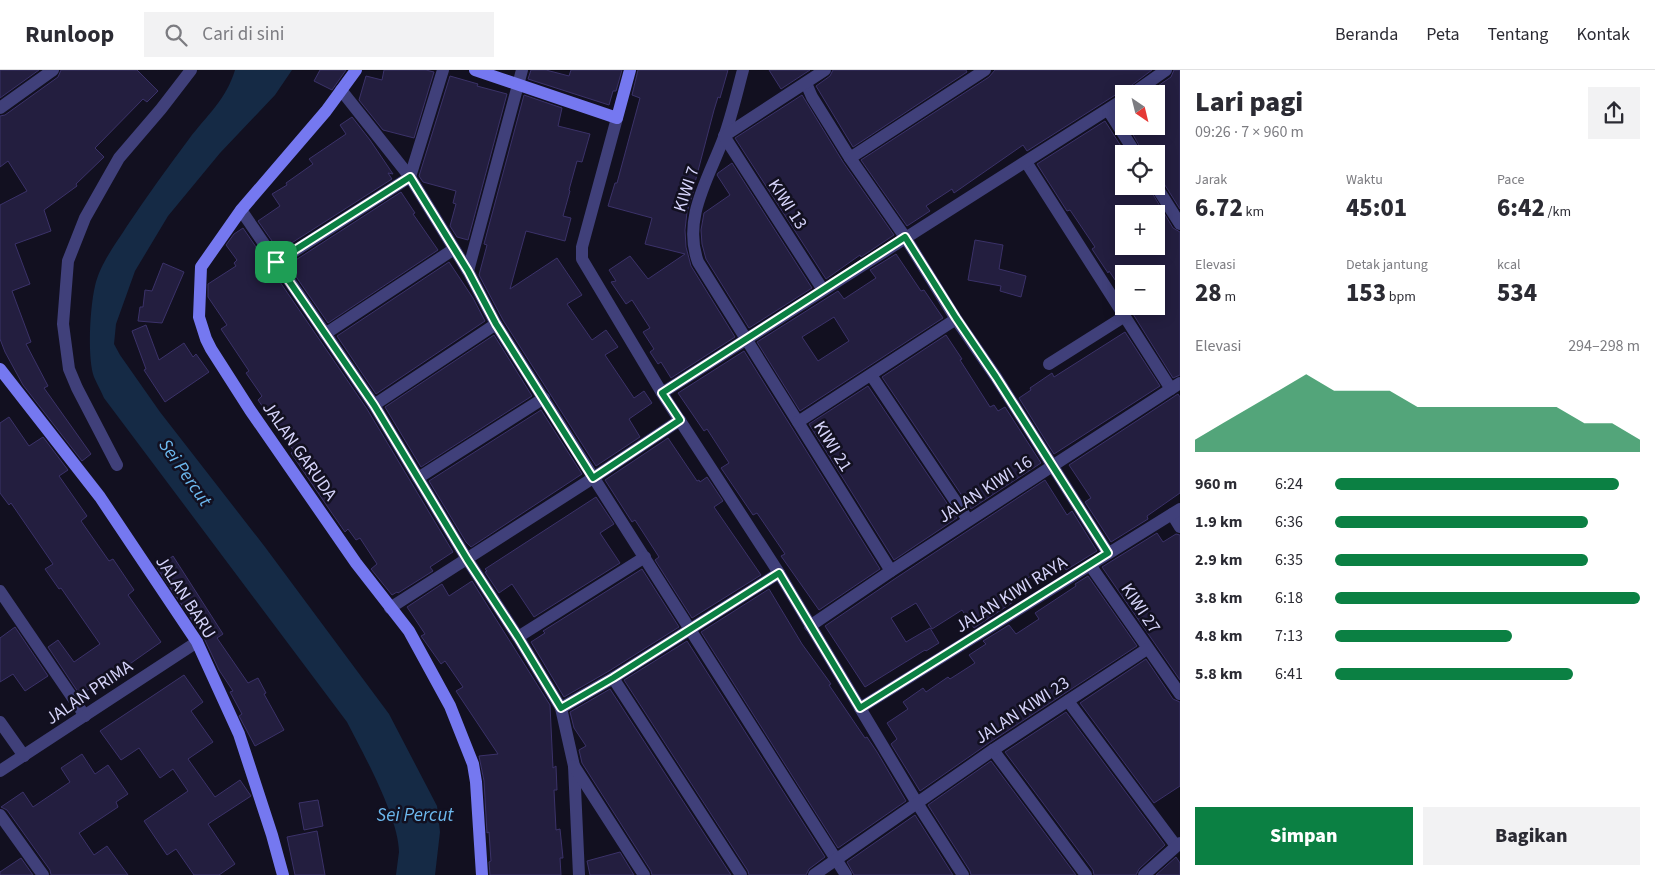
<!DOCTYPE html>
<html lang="id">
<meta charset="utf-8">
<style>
:root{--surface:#fff;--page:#f2f2f3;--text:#2b2b33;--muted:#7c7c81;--line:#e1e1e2;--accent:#0b8043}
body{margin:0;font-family:"Source Sans 3",sans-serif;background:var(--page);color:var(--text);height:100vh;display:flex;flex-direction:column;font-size:19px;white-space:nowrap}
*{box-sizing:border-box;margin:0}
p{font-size:16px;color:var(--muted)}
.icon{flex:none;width:28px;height:28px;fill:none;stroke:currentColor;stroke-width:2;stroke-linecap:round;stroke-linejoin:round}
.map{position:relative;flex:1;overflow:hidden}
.panel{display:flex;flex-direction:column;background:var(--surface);width:475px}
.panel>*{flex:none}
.needle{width:32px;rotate:145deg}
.fabs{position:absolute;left:1115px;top:15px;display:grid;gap:10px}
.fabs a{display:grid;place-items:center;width:50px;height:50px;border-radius:0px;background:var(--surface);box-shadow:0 2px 12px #0003;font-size:25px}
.pin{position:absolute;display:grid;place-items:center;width:42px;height:42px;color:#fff;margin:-21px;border-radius:10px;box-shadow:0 2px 8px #0006}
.round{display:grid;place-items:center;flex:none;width:52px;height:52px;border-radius:0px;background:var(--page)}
.overview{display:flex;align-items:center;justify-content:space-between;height:85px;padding:0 15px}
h1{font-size:28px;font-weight:800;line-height:38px}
.stats{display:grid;grid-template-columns:repeat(3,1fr);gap:8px;height:85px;padding:5px 15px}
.stats div{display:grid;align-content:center}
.stats b{font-size:25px;font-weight:800}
.stats small{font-size:14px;font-weight:400}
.stats p{font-size:14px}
.chart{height:140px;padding:10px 15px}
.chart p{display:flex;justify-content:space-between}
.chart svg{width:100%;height:90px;margin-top:5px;fill:var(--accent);opacity:.7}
.cta{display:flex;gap:10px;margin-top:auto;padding:10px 15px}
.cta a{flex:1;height:58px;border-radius:0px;background:var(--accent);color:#fff;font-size:20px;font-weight:800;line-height:58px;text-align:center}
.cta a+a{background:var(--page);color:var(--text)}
ul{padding:0 15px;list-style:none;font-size:16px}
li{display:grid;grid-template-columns:80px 60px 1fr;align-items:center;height:38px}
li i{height:12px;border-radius:6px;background:var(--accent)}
header{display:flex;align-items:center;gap:30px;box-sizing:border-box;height:70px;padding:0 25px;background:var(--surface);border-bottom:1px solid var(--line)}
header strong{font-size:24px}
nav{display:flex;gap:28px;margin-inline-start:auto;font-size:18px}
.search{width:350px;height:45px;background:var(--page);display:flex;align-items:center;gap:12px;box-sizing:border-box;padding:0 18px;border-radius:0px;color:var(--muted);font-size:19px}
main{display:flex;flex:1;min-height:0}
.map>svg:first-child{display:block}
.water{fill:#152a45}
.building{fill:#231e3f;stroke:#3b3269;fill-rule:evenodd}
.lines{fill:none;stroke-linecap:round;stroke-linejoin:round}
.street{stroke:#40407a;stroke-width:12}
.secondary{stroke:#7578f0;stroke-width:12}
.route-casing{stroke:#fff;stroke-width:10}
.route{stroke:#0b8043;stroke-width:6}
.labels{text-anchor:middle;stroke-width:5;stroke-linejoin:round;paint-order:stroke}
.street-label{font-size:18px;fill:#d6d4fa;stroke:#121020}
.water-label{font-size:19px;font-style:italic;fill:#6db9ef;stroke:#121020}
</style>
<header>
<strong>Runloop</strong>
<div class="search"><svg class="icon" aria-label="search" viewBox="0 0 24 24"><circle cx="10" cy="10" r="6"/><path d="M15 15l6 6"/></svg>Cari di sini</div>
<nav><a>Beranda</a><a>Peta</a><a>Tentang</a><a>Kontak</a></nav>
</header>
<main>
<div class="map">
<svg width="1180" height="805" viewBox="0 0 1180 805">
<rect width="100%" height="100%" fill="#121020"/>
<path class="water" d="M 235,0 L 292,0 L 275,25 L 220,83 L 168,146 L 135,201 L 116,254 L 114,274 L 120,285 L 160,342 L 265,477 L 389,644 L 437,736 L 440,762 L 435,805 L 396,805 C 397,797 398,789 399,782 C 399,748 363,683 347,652 L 104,328 C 101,321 97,314 94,307 C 87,288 90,237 95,216 C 100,194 115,175 127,156 C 147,126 168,97 189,69 C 207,45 226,30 235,0 Z"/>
<g class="building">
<polygon points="0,0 39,0 0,28"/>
<polygon points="61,0 137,0 158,21 147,32 143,29 95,78 104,87 76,114 77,116 44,140 51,161 15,174 30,214 12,221 31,272 26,274 48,316 44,318 91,384 82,391 23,315 5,282 0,269 0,135 27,121 8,91 0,97 0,46 5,45 58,7"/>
<polygon points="320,0 346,0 332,20 314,11"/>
<polygon points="384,0 426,0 434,2 414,68 383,60 359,30 366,6 382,10"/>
<polygon points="531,0 546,0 569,6 571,0 622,0 616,21 613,21 609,35 528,9"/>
<polygon points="638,0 728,0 720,28 718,27 714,40 693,120 694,119 687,142 685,160 686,177 691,196 735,267 671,308 661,292 658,294 650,282 654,279 643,262 650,258 632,230 626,234 611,212 616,211 609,200 630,186 648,209 685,184 645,174 652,148 608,136 615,113 617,113 640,28 632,25"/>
<polygon points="769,0 810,0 781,19"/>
<polygon points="833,0 966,0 967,2 853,77 816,16 830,6"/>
<polygon points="995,0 1152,0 1124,21 1120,22 1027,81 1023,75 954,123 952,119 926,136 930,141 907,156 861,90 989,7"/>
<polygon points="1174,0 1180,0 1180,139 1163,112 1156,108 1156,84 1144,84 1128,56 1156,56 1156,24 1146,24 1171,7"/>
<polygon points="450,6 478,14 477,16 507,24 468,170 457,167 450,156 456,134 453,133 456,121 423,112 419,106"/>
<polygon points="524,25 562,38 558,56 590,64 582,92 577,91 569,120 570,121 563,146 571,148 565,171 526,161 510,219 557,188 582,225 567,234 592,270 606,260 618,277 605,285 634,328 644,321 652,333 629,349 640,367 596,396 503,250 479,205 487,175 484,174"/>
<polygon points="802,25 843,92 894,165 861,187 860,185 826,209 735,68"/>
<polygon points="352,47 370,70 393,104 388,103 392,109 279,181 258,151 280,136 272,124 287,115 286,113 313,94 309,89 346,64 340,55"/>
<path d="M 1105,51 L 1126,84 L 1124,84 L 1124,116 L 1148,116 L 1173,158 L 1180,162 L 1180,305 L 1173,308 L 1128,236 L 1156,236 L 1156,204 L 1124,204 L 1124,223 L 1109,201 L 1108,203 L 1092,179 L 1095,177 L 1070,140 L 1067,141 L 1037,94 ZM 1124,144 L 1156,144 L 1156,176 L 1124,176 Z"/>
<polygon points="732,93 812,218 749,258 706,189 702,174 701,160 704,143 730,125 717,105 718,103"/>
<polygon points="401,122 415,143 413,144 438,180 328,253 288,195"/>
<polygon points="243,158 367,339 453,482 430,497 433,501 398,523 397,522 392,525 371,499 377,494 360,468 356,470 348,459 345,462 327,436 291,383 294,381 258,330 262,326 246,303 249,301 221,259 227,255 208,227 208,214 236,196 234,193 237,190 226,175 234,164"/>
<polygon points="975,170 1003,175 999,199 1026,206 1021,227 1000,221 1001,216 968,210"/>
<path d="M 896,184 L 921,221 L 924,220 L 943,248 L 800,341 L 757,272 L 838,221 L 844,229 L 876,208 L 870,200 ZM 834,247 L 849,271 L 818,291 L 802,267 Z"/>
<polygon points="449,192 473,228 485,251 376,324 337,266"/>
<polygon points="163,193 184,202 162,253 138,251 140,237 143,237 145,220 152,221"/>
<polygon points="146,255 159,290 184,273 193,287 196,284 209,302 165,332 144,300 146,299 132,261"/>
<polygon points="1125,262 1160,316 1054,384 1019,328 1031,320 1030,318 1052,303 1054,307"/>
<polygon points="494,265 532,326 421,397 385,337"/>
<polygon points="946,265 962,289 960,290 990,337 994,335 998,341 1005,337 1041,393 971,439 882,307"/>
<polygon points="744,281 880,499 819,540 781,486 785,484 757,443 753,445 721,398 729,393 707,359 704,361 678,323"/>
<polygon points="868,316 957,448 894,490 809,354"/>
<polygon points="1178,324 1180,327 1180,423 1147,446 1148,449 1111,472 1085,432 1091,428 1069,395"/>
<polygon points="541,340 582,404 471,477 466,472 429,411"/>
<polygon points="9,347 29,376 43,367 68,400 59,406 87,446 81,451 109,491 113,489 134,520 128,525 161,572 97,617 95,615 80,625 48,577 58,570 74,592 100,574 61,518 59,519 45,499 53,494 11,433 9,435 0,423 0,353"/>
<polygon points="668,368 697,411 699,410 700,412 707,407 723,431 714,437 761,505 692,548 655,490 659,487 635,450 632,452 605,410"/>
<polygon points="1045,410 1067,445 1072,441 1097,481 1066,500 1059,489 1016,515 1022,526 974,558 962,540 932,559 916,533 891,548 906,572 930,558 939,573 926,581 925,580 865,617 825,556 896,508"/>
<polygon points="596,427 614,454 600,463 620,493 534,547 512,514 499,523 485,502 487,501 485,499"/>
<polygon points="1157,463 1163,472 1176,464 1180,465 1180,610 1102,497"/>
<polygon points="173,486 223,564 217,568 248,613 258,608 266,623 264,624 284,660 255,676 239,646 242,644 230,622 233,621 219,600 204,568 157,498"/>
<polygon points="642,499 679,557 609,601 564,627 531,572 545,563 543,561"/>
<polygon points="1088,506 1137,576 989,673 920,721 891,674 897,669 887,653 908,639 903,632 923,618 926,622 948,607 950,609 975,593 969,585 986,574 983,571 1009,555 1016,564 1039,549 1035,543 1076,516 1075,514"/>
<polygon points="472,511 550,635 553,698 556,696 557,720 554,720 556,760 560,759 563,788 560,788 561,805 490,805 489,792 491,791 489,762 487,763 484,711 479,686 498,684 456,621 463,617 445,591 441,594 421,566 425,564 407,537 442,514 449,526"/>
<polygon points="769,519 802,574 831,614 829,615 865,668 867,667 877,682 906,731 838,778 701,562"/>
<polygon points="15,557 48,606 25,621 13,604 0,612 0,568"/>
<polygon points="687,571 825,787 809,799 806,805 749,805 748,801 624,610"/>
<polygon points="1146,589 1173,629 1180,632 1180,716 1154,733 1080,633"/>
<polygon points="184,605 203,632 191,641 213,672 188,689 215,727 240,710 251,726 208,754 235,794 219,805 194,805 176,779 167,785 144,751 188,721 173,699 160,708 139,678 121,690 100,661"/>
<polygon points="610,619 731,805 652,805 651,801 582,693 579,680 586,676 574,658 570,642"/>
<polygon points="1066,642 1165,775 1139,799 1136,805 1094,805 1093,800 1005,682"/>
<polygon points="82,684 95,704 108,695 128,724 116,732 118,737 79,763 94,785 107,776 128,805 51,805 50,800 7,740 1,737 23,722 33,737 70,712 61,698"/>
<polygon points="991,691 1076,805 971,805 970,801 928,735"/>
<polygon points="318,730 323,756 304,760 299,733"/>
<polygon points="915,745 953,805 854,805 847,792"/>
<polygon points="317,761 325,805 295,805 287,767"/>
<polygon points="620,782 634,805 590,805 587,791"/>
<polygon points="1176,787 1180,793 1180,805 1156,805"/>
<polygon points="21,788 33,805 0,805 0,802"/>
</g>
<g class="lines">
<g class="street">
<path d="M 743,0 C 737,22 732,45 724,67 C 709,108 682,148 698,192 L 891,501"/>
<polyline points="806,13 812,27 850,88 905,167 956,249 996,307 1108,483"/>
<polyline points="341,20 410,107 468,201 496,254 846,805"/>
<polyline points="1132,24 1166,0"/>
<polyline points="0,38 53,0"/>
<polyline points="1108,40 1136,84"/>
<polyline points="617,48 582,177 582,189 662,323 779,503 917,733 963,805"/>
<polyline points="850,88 985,0"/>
<polyline points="1026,92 1171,319"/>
<polyline points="1156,116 1180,154"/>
<polyline points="241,140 374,335 467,489 518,567 561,638 574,696 579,805"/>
<polyline points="276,193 410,107 443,0"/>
<polyline points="468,201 522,0"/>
<polyline points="823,220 724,66 825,0"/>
<polyline points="325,264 454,179"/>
<polyline points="1049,294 1125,246"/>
<polyline points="871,305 968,450"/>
<polyline points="662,323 1124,29"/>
<polyline points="374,335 496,254"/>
<polyline points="798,352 956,249"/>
<polyline points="117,395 77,318 69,299 63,254 68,191 85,148 119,88 161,39 191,0"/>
<polyline points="418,408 544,328"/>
<polyline points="1172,444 1180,457"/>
<polyline points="1090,495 1180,624"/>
<polyline points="0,521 85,646"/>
<polyline points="390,538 593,408 680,350"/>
<polyline points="810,556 891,501 1180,313"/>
<polyline points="518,567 645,487"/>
<polyline points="613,608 741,805"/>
<polyline points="1068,631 1176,776"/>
<polyline points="561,638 613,608 779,503"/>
<polyline points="860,638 1180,439"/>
<polyline points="0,652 24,686"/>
<polyline points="993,680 1086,805"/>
<polyline points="574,696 644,805"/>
<polyline points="0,701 197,572"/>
<polyline points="0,745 43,805"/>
<polyline points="814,805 993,680 1147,579"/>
<polyline points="1144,805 1180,773"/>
</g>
<g class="secondary">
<polyline points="356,0 326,41 241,140 201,197 199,247 206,269 211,279 250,340 356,493 409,561 450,636 473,694 476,712 482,805"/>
<polyline points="475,0 617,48 630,0"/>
<polyline points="0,299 100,427 197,572 239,664 272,765 283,805"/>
</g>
</g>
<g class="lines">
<g class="route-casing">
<polygon id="route" points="410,107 468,201 496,254 593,408 680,350 662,323 905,167 956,248 996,307 1108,483 860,638 779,503 613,608 561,638 518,567 467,489 374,335 276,192"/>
</g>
<use href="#route" class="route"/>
</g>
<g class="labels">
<g class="street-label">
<text transform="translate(686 119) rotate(-72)" y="6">KIWI 7</text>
<text transform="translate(788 134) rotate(57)" y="6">KIWI 13</text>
<text transform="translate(833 376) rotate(58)" y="6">KIWI 21</text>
<text transform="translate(300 381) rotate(55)" y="6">JALAN GARUDA</text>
<text transform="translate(985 419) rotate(-33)" y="6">JALAN KIWI 16</text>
<text transform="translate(1011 524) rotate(-32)" y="6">JALAN KIWI RAYA</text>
<text transform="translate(186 527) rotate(57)" y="6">JALAN BARU</text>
<text transform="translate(1141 538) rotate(56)" y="6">KIWI 27</text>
<text transform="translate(89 622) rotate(-34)" y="6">JALAN PRIMA</text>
<text transform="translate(1022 640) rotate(-33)" y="6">JALAN KIWI 23</text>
</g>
<g class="water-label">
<text transform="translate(186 402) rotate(55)" y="7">Sei Percut</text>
<text x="415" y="751">Sei Percut</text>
</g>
</g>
</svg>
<div class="fabs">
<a><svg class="needle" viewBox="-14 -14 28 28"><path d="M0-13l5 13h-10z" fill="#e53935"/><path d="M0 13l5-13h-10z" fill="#7c7c81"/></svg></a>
<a><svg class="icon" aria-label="locate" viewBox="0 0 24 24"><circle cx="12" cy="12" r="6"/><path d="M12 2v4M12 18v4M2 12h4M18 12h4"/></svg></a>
<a>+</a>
<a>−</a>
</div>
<div class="pin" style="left:276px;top:192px;background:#1e9e55"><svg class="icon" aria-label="arrive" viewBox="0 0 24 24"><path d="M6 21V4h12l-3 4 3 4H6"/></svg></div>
</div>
<section class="panel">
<div class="overview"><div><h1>Lari pagi</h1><p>09:26 · 7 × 960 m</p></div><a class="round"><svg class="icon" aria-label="share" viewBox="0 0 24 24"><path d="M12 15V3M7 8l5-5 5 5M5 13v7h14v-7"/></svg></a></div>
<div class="stats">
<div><p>Jarak</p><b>6.72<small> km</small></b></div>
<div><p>Waktu</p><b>45:01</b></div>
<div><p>Pace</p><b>6:42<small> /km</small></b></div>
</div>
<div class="stats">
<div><p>Elevasi</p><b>28<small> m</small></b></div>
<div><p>Detak jantung</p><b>153<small> bpm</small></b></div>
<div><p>kcal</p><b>534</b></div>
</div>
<div class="chart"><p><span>Elevasi</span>294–298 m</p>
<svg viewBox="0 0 160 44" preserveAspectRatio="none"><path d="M0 44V38L10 30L20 22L30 14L40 6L50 14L60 14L70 14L80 22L90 22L100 22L110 22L120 22L130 22L140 30L150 30L160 38V44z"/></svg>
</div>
<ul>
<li><b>960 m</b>6:24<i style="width:93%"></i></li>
<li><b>1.9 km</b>6:36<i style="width:83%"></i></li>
<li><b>2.9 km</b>6:35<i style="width:83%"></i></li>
<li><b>3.8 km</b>6:18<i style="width:100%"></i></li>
<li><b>4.8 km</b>7:13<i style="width:58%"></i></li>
<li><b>5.8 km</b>6:41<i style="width:78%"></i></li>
</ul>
<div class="cta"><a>Simpan</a><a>Bagikan</a></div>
</section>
</main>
